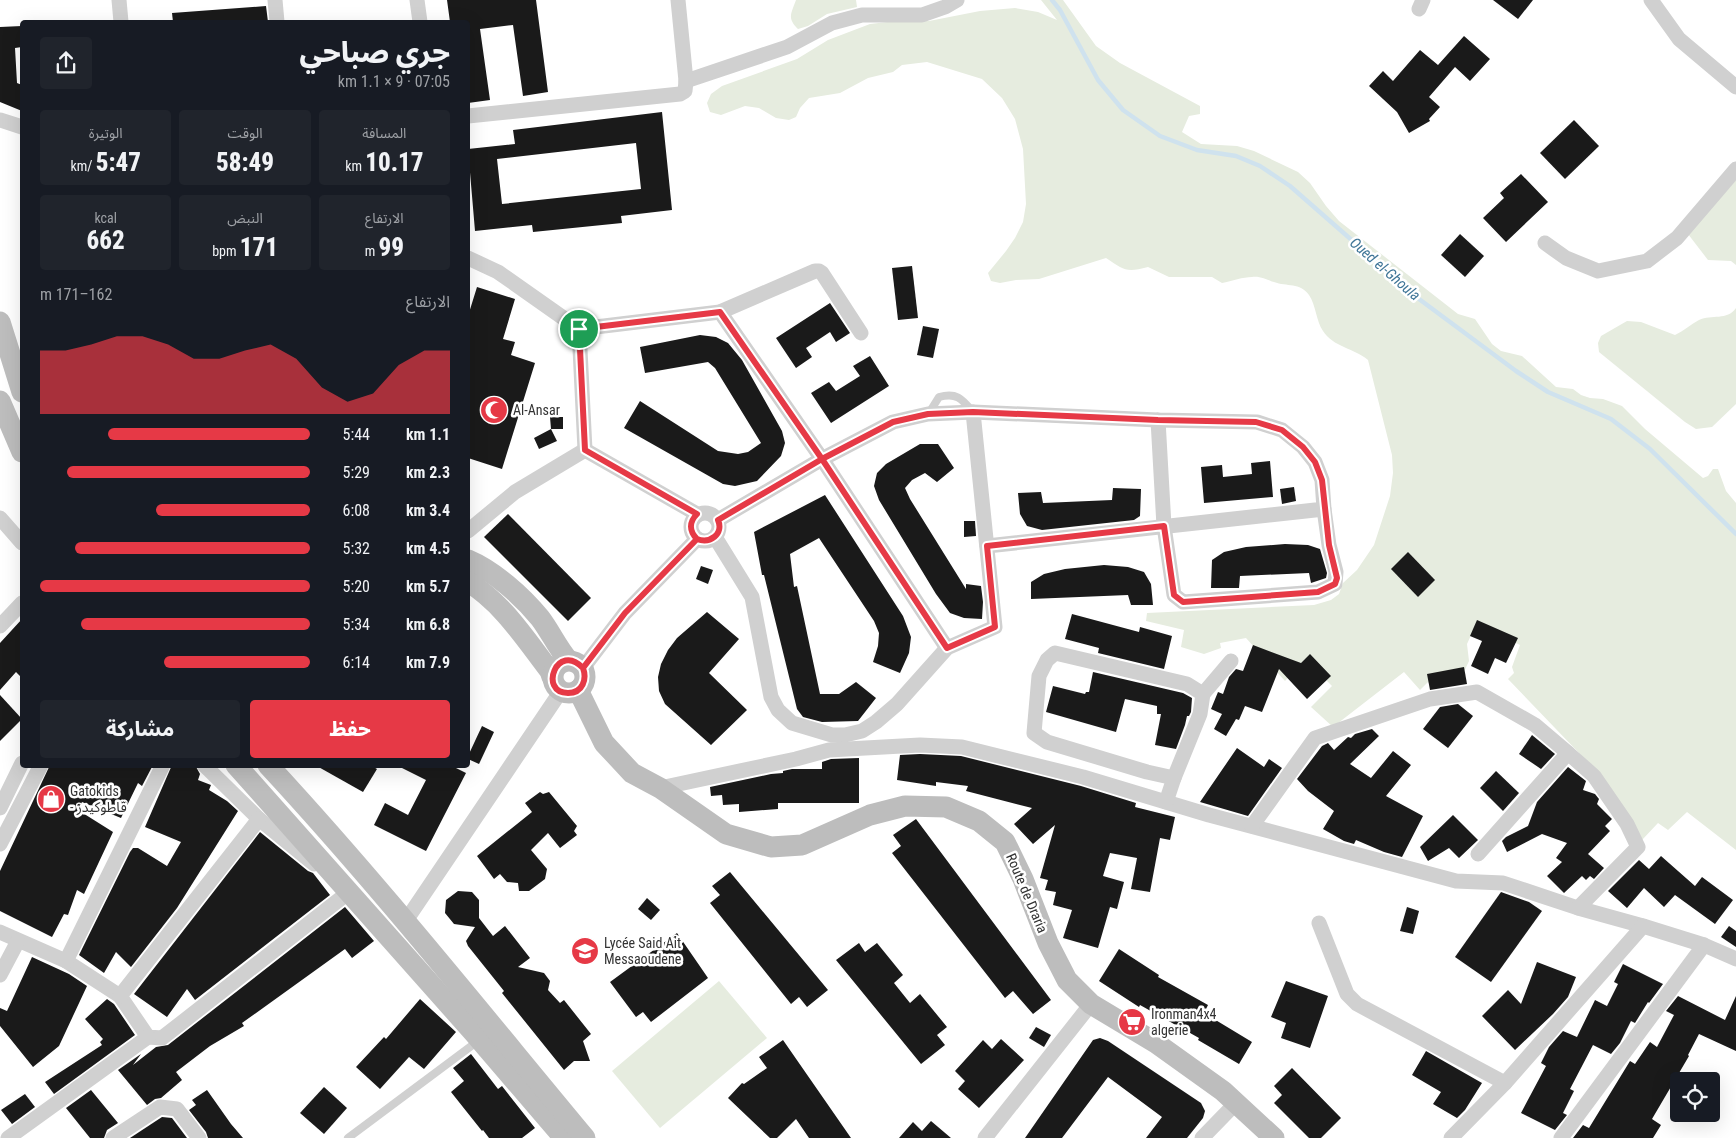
<!DOCTYPE html>
<html lang="ar">
<meta charset="utf-8">
<style>
:root{--surface:#171b24;--page:#20242c;--text:#f1f3f6;--muted:#9ea1a6;--accent:#e63946}
body{margin:0;font-family:"Roboto Condensed","Noto Sans Arabic",sans-serif;background:var(--page);color:var(--text);direction:rtl;height:100vh;display:flex;flex-direction:column;font-size:19px;white-space:nowrap}
*{box-sizing:border-box;margin:0}
p{font-size:16px;color:var(--muted)}
.icon{flex:none;width:28px;height:28px;fill:none;stroke:currentColor;stroke-width:2;stroke-linecap:round;stroke-linejoin:round}
.map{position:relative;flex:1;overflow:hidden;direction:ltr}
.drawer{position:absolute;left:20px;top:20px;width:450px;height:748px;display:flex;flex-direction:column;background:var(--surface);border-radius:5px;box-shadow:0 5px 20px #0002;direction:rtl}
.drawer>*{flex:none}
.tools{position:absolute;left:1670px;top:1072px;display:grid;gap:10px}
.tools a{display:grid;place-items:center;width:50px;height:50px;border-radius:5px;background:var(--surface);box-shadow:0 5px 20px #0002;font-size:25px}
.pin{position:absolute;display:grid;place-items:center;width:42px;height:42px;color:#fff;margin:-21px;border:2px solid #fff;border-radius:50%;box-shadow:0 1px 5px #0007}
.round{display:grid;place-items:center;flex:none;width:52px;height:52px;border-radius:5px;background:var(--page)}
.summary{display:flex;align-items:center;justify-content:space-between;height:85px;padding:0 20px}
h1{font-size:28px;font-weight:800;line-height:38px}
.figures{display:grid;grid-template-columns:repeat(3,1fr);gap:8px;height:85px;padding:5px 20px}
.figures div{display:grid;align-content:center;border-radius:5px;background:var(--page);text-align:center}
.figures b{font-size:25px;font-weight:800}
.figures small{font-size:14px;font-weight:400}
.figures p{font-size:14px}
.chart{height:140px;padding:10px 20px}
.chart p{display:flex;justify-content:space-between}
.chart svg{width:100%;height:90px;margin-top:5px;fill:var(--accent);opacity:.7}
.button{display:flex;gap:10px;margin-top:auto;padding:10px 20px}
.button a{flex:1;height:58px;border-radius:5px;background:var(--accent);color:#fff;font-size:20px;font-weight:800;line-height:58px;text-align:center}
.button a+a{background:var(--page);color:var(--text)}
ul{padding:0 20px;list-style:none;font-size:16px}
li{display:grid;grid-template-columns:80px 60px 1fr;align-items:center;height:38px}
li i{height:12px;border-radius:6px;background:var(--accent)}
.map>svg:first-child{display:block}
.green{fill:#e6ecdf}
.lines{fill:none;stroke-linecap:round;stroke-linejoin:round}
.stream{stroke:#cfe2ee;stroke-width:4.5}
.building{fill:#1a1a1a;fill-rule:evenodd}
.service{stroke:#d0d0d0;stroke-width:8}
.minor{stroke:#d0d0d0;stroke-width:15}
.secondary{stroke:#bdbdbd;stroke-width:21}
.route-casing{stroke:#fff;stroke-width:10}
.route{stroke:#e63946;stroke-width:6}
.labels{text-anchor:middle;stroke-width:5;stroke-linejoin:round;paint-order:stroke}
.poi-label{font-size:14px;fill:#333;stroke:#fff;text-anchor:start}
.street-label{font-size:14px;fill:#333;stroke:#fff}
.water-label{font-size:15px;font-style:italic;fill:#3f7597;stroke:#fff}
</style>
<div class="map">
<svg width="1736" height="1138" viewBox="0 0 1736 1138">
<rect width="100%" height="100%" fill="#fff"/>
<g class="green">
<path d="M 796,0 L 856,0 L 857,7 L 827,14 L 808,26 L 798,29 C 787,18 791,14 796,0 Z"/>
<path d="M 1041,0 L 1063,0 L 1096,46 L 1120,63 L 1200,106 L 1200,114 L 1189,116 L 1182,132 L 1201,144 L 1237,146 L 1254,151 L 1298,172 L 1310,183 L 1326,206 L 1339,221 L 1458,314 L 1475,319 L 1492,344 L 1501,351 L 1522,356 L 1556,387 L 1573,389 L 1581,395 L 1590,398 L 1603,399 L 1622,406 L 1645,429 L 1703,478 L 1708,476 L 1713,469 L 1718,469 L 1726,491 L 1736,503 L 1736,850 L 1687,812 L 1668,830 L 1658,823 L 1642,840 L 1579,753 L 1508,679 L 1514,673 L 1512,667 L 1520,645 L 1476,624 L 1467,644 L 1469,661 L 1462,676 L 1432,687 L 1428,682 L 1420,690 L 1404,672 L 1333,727 L 1311,707 L 1332,686 L 1305,659 L 1285,681 L 1246,638 L 1220,643 L 1221,648 L 1204,654 L 1181,647 L 1184,630 L 1146,621 L 1147,613 L 1314,605 L 1331,600 L 1339,594 L 1343,583 L 1357,570 L 1374,545 L 1390,496 L 1393,473 L 1392,455 L 1368,360 C 1354,348 1333,347 1323,331 C 1316,321 1316,305 1309,295 C 1300,282 1287,287 1274,282 C 1266,280 1261,276 1252,277 C 1243,277 1232,281 1222,283 L 1212,277 L 1169,277 L 1148,267 C 1126,273 1124,270 1106,258 L 1039,279 L 1016,280 L 1000,283 L 991,281 L 988,273 L 1006,251 L 1015,238 L 1023,222 L 1026,204 L 1023,149 L 1015,119 L 1002,98 L 982,79 L 927,62 L 902,65 L 893,72 L 868,78 L 840,93 L 809,98 L 800,108 L 796,117 L 789,120 L 776,118 L 759,108 L 745,106 L 721,115 L 710,112 L 707,103 L 711,94 L 722,86 L 797,59 L 828,40 L 870,24 L 896,21 L 929,21 L 980,11 L 1015,8 L 1038,12 L 1057,20 Z"/>
<polygon points="1736,180 1736,265 1731,261 1708,260 1688,234"/>
<path d="M 1736,308 L 1736,404 L 1712,427 L 1696,429 L 1685,422 L 1599,352 L 1598,343 L 1601,336 L 1627,321 L 1641,322 L 1675,335 C 1684,331 1691,324 1699,320 C 1712,314 1727,321 1736,308 Z"/>
<polygon points="719,981 767,1038 660,1128 612,1071"/>
</g>
<g class="lines">
<polyline class="stream" points="1052,0 1060,10 1098,80 1123,110 1160,136 1197,150 1236,156 1260,166 1290,186 1419,299 1516,371 1548,392 1611,419 1650,449 1736,534"/>
</g>
<g class="building">
<polygon points="447,0 536,0 548,92 523,96 513,25 480,29 490,100 468,103 468,22 450,22"/>
<polygon points="1493,0 1533,0 1518,19"/>
<polygon points="266,6 268,22 173,22 172,13"/>
<polygon points="22,26 22,47 15,48 17,83 22,85 22,111 0,102 0,27"/>
<polygon points="1464,36 1490,59 1470,81 1455,67 1429,97 1440,107 1429,119 1430,121 1409,133 1397,112 1369,86 1383,71 1393,81 1420,50 1438,65"/>
<path d="M 662,112 L 672,210 L 621,216 L 622,223 L 533,232 L 532,225 L 475,231 L 468,149 L 515,144 L 513,130 ZM 636,143 L 641,189 L 502,204 L 497,159 Z"/>
<polygon points="1574,120 1599,146 1565,179 1540,153"/>
<polygon points="1521,174 1548,202 1506,242 1483,218 1504,198 1500,193"/>
<polygon points="1460,234 1484,256 1465,277 1441,255"/>
<polygon points="912,266 918,318 898,320 892,268"/>
<polygon points="477,287 515,299 503,339 515,342 511,355 535,363 502,469 468,458 468,316"/>
<polygon points="830,303 850,333 836,342 830,332 806,348 812,357 796,368 776,338"/>
<polygon points="923,326 939,329 933,358 917,355"/>
<polygon points="700,335 716,337 728,343 742,360 782,431 785,443 781,456 757,481 735,486 723,484 624,428 640,401 718,451 738,454 748,452 761,443 715,368 708,362 645,373 640,347"/>
<polygon points="870,356 889,386 831,423 811,393 829,382 836,391 860,376 853,366"/>
<polygon points="550,417 563,417 563,429 551,429 557,441 539,449 534,438 551,429"/>
<polygon points="920,444 938,444 954,468 937,482 925,473 912,480 905,488 910,499 966,589 966,584 981,586 983,602 982,619 964,618 950,613 936,594 879,500 874,486 877,473 886,464"/>
<polygon points="1270,461 1273,497 1204,503 1201,467 1222,465 1223,477 1252,474 1251,463"/>
<polygon points="1294,487 1296,501 1282,504 1280,489"/>
<polygon points="1113,488 1141,489 1140,516 1134,520 1042,530 1027,526 1020,514 1018,493 1041,492 1043,503 1112,500"/>
<polygon points="825,495 903,616 911,637 909,653 900,673 873,662 878,646 879,633 874,621 819,538 790,554 794,587 797,586 820,694 839,694 856,682 876,698 858,721 822,722 803,717 797,709 764,575 762,575 754,532"/>
<polygon points="508,514 591,598 568,621 484,537"/>
<polygon points="964,521 975,521 976,536 964,537"/>
<polygon points="1285,544 1308,545 1320,549 1327,573 1326,578 1311,583 1309,573 1240,576 1239,588 1211,588 1212,560 1224,552 1246,547"/>
<polygon points="1408,552 1435,580 1418,597 1391,569"/>
<polygon points="1104,565 1128,567 1144,572 1151,584 1153,605 1131,605 1128,595 1031,599 1031,582 1044,574 1065,569"/>
<polygon points="701,566 713,570 708,584 696,579"/>
<polygon points="707,612 739,639 709,673 747,710 711,745 665,704 659,691 658,677 661,664 668,650 677,638"/>
<polygon points="1072,614 1139,632 1140,627 1172,636 1164,669 1098,653 1099,648 1065,639"/>
<polygon points="22,619 22,678 16,672 0,690 0,643"/>
<polygon points="1477,620 1518,638 1506,663 1495,658 1488,674 1471,666 1482,641 1470,636"/>
<polygon points="1253,645 1301,663 1310,654 1331,676 1307,699 1279,669 1262,712 1245,706 1239,720 1236,719 1226,736 1214,729 1222,714 1211,709 1218,692 1223,694 1229,677 1236,669 1243,671"/>
<polygon points="1464,667 1467,684 1430,690 1427,674"/>
<polygon points="1093,672 1183,693 1192,698 1191,712 1189,716 1187,716 1185,725 1176,749 1155,745 1161,714 1157,714 1157,706 1125,699 1116,732 1046,712 1053,686 1085,694 1086,692 1089,692"/>
<polygon points="0,695 22,719 0,741"/>
<polygon points="1458,704 1473,716 1448,748 1423,729 1440,707"/>
<polygon points="482,726 494,732 479,764 468,759 468,756"/>
<polygon points="1372,729 1379,736 1350,764 1371,778 1393,751 1411,765 1386,796 1423,816 1402,857 1384,852 1356,840 1354,844 1344,841 1323,829 1334,811 1308,791 1297,779 1322,746 1328,743 1334,750 1348,737 1351,738 1355,734"/>
<polygon points="1532,735 1555,754 1541,769 1519,754"/>
<polygon points="1237,748 1264,767 1269,759 1282,768 1248,816 1200,802"/>
<polygon points="920,754 961,756 1081,786 1136,803 1135,807 1175,817 1170,840 1160,838 1150,892 1131,889 1137,858 1110,853 1103,876 1124,882 1117,909 1110,907 1098,948 1063,938 1072,910 1053,905 1056,892 1045,890 1048,880 1040,878 1055,825 1033,844 1014,824 1032,808 966,791 968,786 936,782 936,786 897,780 900,755"/>
<polygon points="859,758 859,803 778,803 778,809 739,812 739,804 723,805 722,795 711,796 710,787 771,774 783,773 783,771 792,769 822,769 822,762 831,759"/>
<polygon points="50,765 153,765 142,786 138,783 121,818 82,802 78,810 113,832 84,894 77,890 68,915 64,914 52,937 0,911 0,871"/>
<polygon points="172,765 195,765 200,774 198,780 211,785 209,790 227,801 238,811 177,908 131,967 116,952 104,973 79,955 130,852 133,848 138,848 167,866 181,842 145,827"/>
<polygon points="315,765 370,765 377,769 363,792"/>
<polygon points="396,765 450,765 466,773 426,851 374,825 385,803 408,815 426,780"/>
<polygon points="1568,767 1586,781 1583,790 1595,794 1599,799 1597,804 1612,819 1605,826 1610,831 1588,854 1604,868 1594,879 1590,876 1586,880 1582,876 1564,893 1547,876 1562,862 1556,858 1567,843 1542,834 1507,852 1502,841 1506,837 1528,826 1537,802"/>
<polygon points="1496,771 1519,793 1503,811 1480,788"/>
<polygon points="540,792 543,794 549,792 577,826 574,831 577,835 560,848 548,833 531,850 547,869 545,879 529,891 519,891 518,883 507,882 500,874 494,879 477,856 532,812 525,803"/>
<polygon points="1453,815 1478,840 1459,858 1449,848 1428,861 1420,847"/>
<polygon points="916,819 1051,1000 1033,1014 1013,991 1005,998 892,853 901,846 893,835"/>
<polygon points="260,832 308,871 313,873 330,895 195,1000 187,989 167,1017 134,994"/>
<polygon points="1661,856 1695,886 1702,877 1733,900 1715,924 1675,895 1664,907 1644,888 1627,908 1608,891 1639,860 1649,869"/>
<polygon points="730,872 828,990 807,1007 799,997 791,1004 710,903 720,895 712,886"/>
<polygon points="458,891 472,892 479,900 479,918 493,936 505,926 530,958 518,967 544,973 550,981 548,990 560,1003 564,1000 591,1034 583,1041 590,1061 574,1061 564,1070 502,993 504,991 468,946 466,941 475,927 454,924 445,913 446,900"/>
<polygon points="1501,892 1529,902 1542,911 1491,982 1455,957"/>
<polygon points="647,898 660,910 651,920 638,909"/>
<polygon points="345,907 374,941 352,958 345,949 242,1023 244,1026 210,1046 176,1072 182,1080 161,1098 155,1099 147,1105 118,1070 141,1054 133,1065 156,1047 168,1045"/>
<polygon points="1407,907 1419,911 1413,934 1400,931"/>
<polygon points="1729,926 1736,931 1736,947 1721,937"/>
<polygon points="677,933 708,978 651,1022 643,1012 636,1017 610,982"/>
<polygon points="859,943 865,952 877,943 903,975 894,983 910,1003 920,994 947,1027 937,1035 945,1045 921,1064 836,960"/>
<polygon points="1119,949 1159,975 1158,977 1208,1005 1204,1013 1252,1042 1239,1064 1198,1040 1199,1038 1140,1005 1139,1007 1099,981"/>
<polygon points="32,957 69,974 87,986 59,1046 33,1067 0,1026 0,1008 7,1011"/>
<polygon points="1537,962 1576,977 1568,997 1553,1014 1515,1050 1482,1016 1508,990 1521,1004"/>
<polygon points="1623,964 1663,984 1649,1003 1648,1002 1635,1023 1631,1021 1620,1043 1611,1054 1593,1045 1570,1089 1574,1091 1563,1113 1567,1115 1555,1130 1521,1113 1546,1066 1541,1063 1549,1047 1563,1031 1577,1037 1595,1000 1607,1006 1618,984 1614,982"/>
<polygon points="1286,981 1328,996 1310,1048 1281,1038 1286,1023 1271,1017"/>
<polygon points="1678,996 1725,1020 1736,996 1736,1051 1699,1034 1688,1055 1689,1056 1652,1119 1661,1125 1653,1138 1573,1138 1583,1125 1589,1128 1630,1061 1635,1064 1650,1042 1657,1047 1674,1015 1666,1011"/>
<polygon points="107,999 114,1004 135,1035 54,1094 45,1082 102,1045 100,1042 103,1039 85,1019"/>
<polygon points="420,999 456,1032 424,1069 409,1057 380,1089 356,1067 384,1037 386,1039"/>
<polygon points="1036,1027 1051,1035 1044,1047 1029,1038"/>
<polygon points="1100,1038 1108,1041 1201,1103 1205,1111 1203,1118 1187,1138 1146,1138 1162,1117 1108,1077 1062,1138 1025,1138 1093,1040"/>
<polygon points="1001,1039 1024,1060 979,1108 958,1089 965,1081 955,1071 983,1040 992,1049"/>
<polygon points="783,1040 851,1138 809,1138 796,1119 777,1138 770,1138 728,1098 742,1083 744,1084 767,1068 759,1057"/>
<polygon points="1426,1051 1482,1083 1465,1110 1457,1118 1433,1104 1441,1092 1412,1075"/>
<polygon points="471,1054 498,1089 502,1086 535,1128 522,1138 489,1138 483,1130 482,1131 451,1092 464,1081 453,1068"/>
<polygon points="1292,1068 1341,1118 1321,1138 1309,1138 1274,1103 1282,1095 1274,1086"/>
<polygon points="324,1087 347,1108 324,1134 300,1113"/>
<polygon points="91,1090 118,1123 107,1130 104,1138 90,1138 66,1108"/>
<polygon points="207,1090 231,1124 243,1138 208,1138 206,1132 189,1110 196,1105 192,1100"/>
<polygon points="25,1094 35,1107 12,1124 1,1110"/>
<polygon points="162,1117 172,1118 187,1138 130,1138"/>
<polygon points="931,1121 951,1138 899,1138 913,1122 922,1131"/>
</g>
<g class="lines">
<g class="service">
<path d="M 929,413 L 939,397 C 957,392 962,399 973,412"/>
<polyline points="348,1138 478,1041"/>
</g>
<g class="minor">
<polyline points="119,0 121,22"/>
<polyline points="275,0 277,22"/>
<polyline points="417,0 420,22"/>
<polyline points="1651,0 1679,39 1736,87"/>
<polyline points="1419,9 1423,0"/>
<polyline points="686,81 787,47 832,23 862,15 922,15 945,7 957,0"/>
<polyline points="468,116 680,94 685,91 686,81 678,0"/>
<polyline points="0,120 22,127"/>
<polyline points="1545,243 1566,258 1598,271 1647,261 1677,238 1736,169"/>
<polyline points="468,258 498,272 579,329 720,312 815,271 819,271 822,273 861,333"/>
<polyline points="720,312 822,459 947,648"/>
<polyline points="579,329 585,450"/>
<polyline points="1158,420 1164,526 1174,595 1183,602 1318,592 1335,584 1336,572 1329,545 1324,509"/>
<polyline points="585,450 697,514"/>
<circle cx="705" cy="527" r="14"/>
<polyline points="0,518 22,543"/>
<polyline points="718,520 822,459 893,422 928,414 973,412 1158,420 1257,422 1282,430 1303,447 1315,462 1322,480 1324,509 987,546"/>
<polyline points="468,531 515,492 585,450"/>
<polyline points="715,537 752,597 771,697 778,710 792,723 832,735 845,735 862,731 876,722 897,704 947,648 995,627 973,412"/>
<polyline points="0,626 22,603"/>
<polyline points="583,668 625,613 697,539"/>
<polyline points="204,765 259,819 314,864"/>
<polyline points="1174,778 1147,772 1047,742 1034,733 1039,676 1047,660 1055,653 1187,684 1203,694"/>
<polyline points="660,788 796,759 829,750 920,745 962,747 1083,777 1209,815 1456,881 1503,883 1578,908 1643,926 1704,945 1736,959"/>
<polyline points="1166,802 1174,778 1200,714 1203,694 1231,661"/>
<polyline points="0,808 22,763"/>
<polyline points="1252,826 1315,738 1430,699 1477,692 1535,725 1568,753"/>
<polyline points="0,844 41,765"/>
<polyline points="1478,854 1568,753 1594,776 1627,824 1638,847 1578,908"/>
<polyline points="405,922 561,691"/>
<polyline points="1319,923 1347,994 1357,1004 1505,1083"/>
<polyline points="0,932 66,961 120,996 148,1037 162,1038 349,892 342,887"/>
<polyline points="66,961 163,765"/>
<polyline points="0,975 18,941"/>
<polyline points="120,996 259,819"/>
<polyline points="8,1138 148,1037"/>
<polyline points="113,1138 160,1107 177,1109 199,1138"/>
<polyline points="985,1138 1091,1004"/>
<polyline points="1202,1138 1236,1103"/>
<polyline points="1451,1138 1505,1083 1643,926"/>
<polyline points="1561,1138 1704,945"/>
</g>
<g class="secondary">
<polyline points="0,322 22,392"/>
<polyline points="0,401 22,452"/>
<path d="M 468,560 C 494,571 522,596 540,618 C 550,631 557,647 568,660"/>
<path d="M 468,582 C 502,602 526,640 550,671 L 552,677"/>
<circle cx="569" cy="677" r="16"/>
<polyline points="578,690 604,743 632,773 660,788 726,834 771,847 802,845 870,815 905,806 946,807 979,821 1005,842 1023,879 1048,943 1067,980 1091,1004 1156,1043 1223,1091 1274,1138"/>
<polyline points="236,765 474,1033 564,1138"/>
<path d="M 268,765 C 379,885 481,1013 585,1138"/>
</g>
</g>
<g class="lines">
<g class="route-casing">
<path id="route" d="M 579,329 L 585,450 L 697,514 C 689,522 689,531 697,539 L 625,613 L 583,668 C 587,679 583,693 568,693 C 538,693 557,641 583,668 L 625,613 L 697,539 C 710,544 724,534 718,520 L 822,459 L 893,422 L 928,414 L 973,412 L 1158,420 L 1256,422 L 1282,430 L 1303,447 L 1315,462 L 1322,480 L 1329,545 L 1337,578 L 1335,584 L 1318,592 L 1183,602 L 1174,595 L 1164,526 L 987,546 L 995,627 L 947,648 L 822,459 L 720,312 L 579,329"/>
</g>
<use href="#route" class="route"/>
</g>
<defs>
<g id="mosque-disc" transform="scale(1.4375)"><circle r="9.5" fill="#e63946" stroke="#fff"/><path d="M3.5-4.9A6 6 0 1 0 3.5 4.9A5 5 0 1 1 3.5-4.9Z" fill="#fff"/></g>
<g id="shop-disc" transform="scale(1.4375)"><circle r="9.5" fill="#e63946" stroke="#fff"/><path d="M-5-2.5h2.3a2.7 3.5 0 0 1 5.4 0H5L5.5 6h-11ZM-1.5-2.5h3a1.5 2.3 0 0 0-3 0Z" fill="#fff"/></g>
<g id="school-disc" transform="scale(1.4375)"><circle r="9.5" fill="#e63946" stroke="#fff"/><path d="M0-5L7-2L0 1L-7-2ZM-4 1L0 2.5L4 1V4Q0 6-4 4Z" fill="#fff"/></g>
<g id="supermarket-disc" transform="scale(1.4375)"><circle r="9.5" fill="#e63946" stroke="#fff"/><path d="M-6-5.5h2.5l.6 2H6L4.5 2H-2.5L-4.4-4H-6ZM-1.5 3.2a1.3 1.3 0 1 0 .1 0ZM3 3.2a1.3 1.3 0 1 0 .1 0Z" fill="#fff"/></g>
</defs>
<g fill-rule="evenodd">
<use href="#mosque-disc" x="494" y="410"/>
<use href="#shop-disc" x="51" y="799"/>
<use href="#school-disc" x="585" y="951"/>
<use href="#supermarket-disc" x="1132" y="1022"/>
</g>
<g class="labels">
<g class="poi-label">
<text x="513" y="415">Al-Ansar</text>
<text x="70" y="796">Gatokids<tspan x="70" dy="16">- قاطوكيدز</tspan></text>
<text x="604" y="948">Lycée Said Ait<tspan x="604" dy="16">Messaoudene</tspan></text>
<text x="1151" y="1019">Ironman4x4<tspan x="1151" dy="16">algerie</tspan></text>
</g>
<g class="street-label">
<text transform="translate(1027 893) rotate(67)" y="5">Route de Draria</text>
</g>
<g class="water-label">
<text transform="translate(1385 269) rotate(41)" y="5">Oued el-Ghoula</text>
</g>
</g>
</svg>
<div class="tools">
<a><svg class="icon" aria-label="locate" viewBox="0 0 24 24"><circle cx="12" cy="12" r="6"/><path d="M12 2v4M12 18v4M2 12h4M18 12h4"/></svg></a>
</div>
<div class="pin" style="left:579px;top:329px;background:#1e9e55"><svg class="icon" aria-label="arrive" viewBox="0 0 24 24"><path d="M6 21V4h12l-3 4 3 4H6"/></svg></div>
<section class="drawer">
<div class="summary"><div><h1>جري صباحي</h1><p>07:05 · 9 × 1.1 km</p></div><a class="round"><svg class="icon" aria-label="share" viewBox="0 0 24 24"><path d="M12 15V3M7 8l5-5 5 5M5 13v7h14v-7"/></svg></a></div>
<div class="figures">
<div><p>المسافة</p><b>10.17<small> km</small></b></div>
<div><p>الوقت</p><b>58:49</b></div>
<div><p>الوتيرة</p><b>5:47<small> /km</small></b></div>
</div>
<div class="figures">
<div><p>الارتفاع</p><b>99<small> m</small></b></div>
<div><p>النبض</p><b>171<small> bpm</small></b></div>
<div><p>kcal</p><b>662</b></div>
</div>
<div class="chart"><p><span>الارتفاع</span>162–171 m</p>
<svg viewBox="0 0 160 44" preserveAspectRatio="none"><path d="M0 44V13L10 13L20 10L30 6L40 6L50 10L60 17L70 17L80 13L90 10L100 17L110 31L120 38L130 34L140 20L150 13L160 13V44z"/></svg>
</div>
<ul>
<li><b>1.1 km</b>5:44<i style="width:75%"></i></li>
<li><b>2.3 km</b>5:29<i style="width:90%"></i></li>
<li><b>3.4 km</b>6:08<i style="width:57%"></i></li>
<li><b>4.5 km</b>5:32<i style="width:87%"></i></li>
<li><b>5.7 km</b>5:20<i style="width:100%"></i></li>
<li><b>6.8 km</b>5:34<i style="width:85%"></i></li>
<li><b>7.9 km</b>6:14<i style="width:54%"></i></li>
</ul>
<div class="button"><a>حفظ</a><a>مشاركة</a></div>
</section>
</div>
